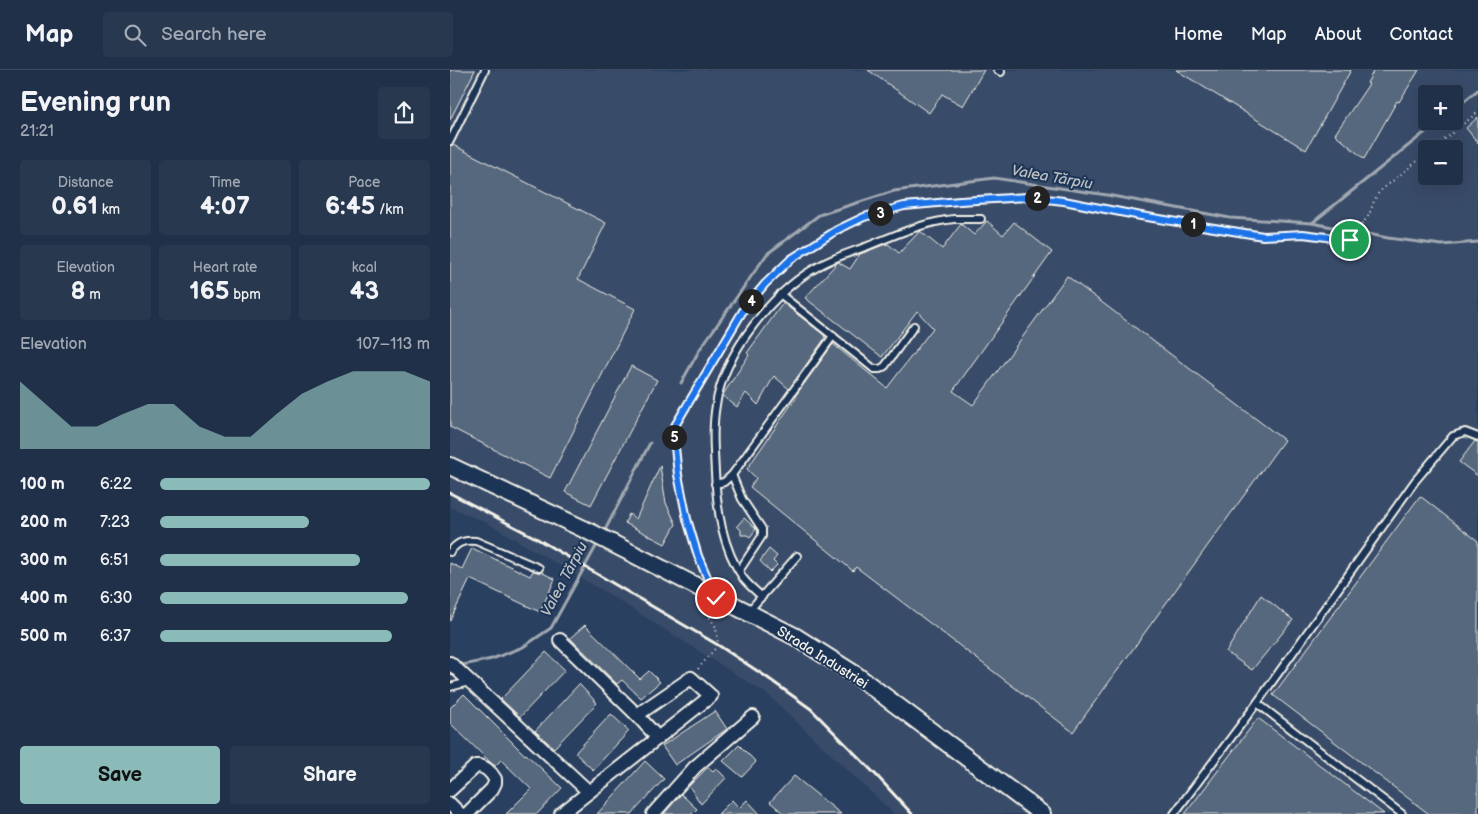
<!DOCTYPE html>
<meta charset="utf-8">
<style>
:root{--surface:#203048;--page:#28384f;--text:#f1f3f6;--muted:#a2a9b4;--line:#3d4b60;--accent:#8bbbb9}
body{margin:0;font-family:"Balsamiq Sans",sans-serif;background:var(--page);color:var(--text);height:100vh;display:flex;flex-direction:column;font-size:19px;white-space:nowrap}
*{box-sizing:border-box;margin:0}
p{font-size:16px;color:var(--muted)}
.icon{flex:none;width:28px;height:28px;fill:none;stroke:currentColor;stroke-width:2;stroke-linecap:round;stroke-linejoin:round}
.map{position:relative;flex:1;overflow:hidden}
.panel{display:flex;flex-direction:column;background:var(--surface);width:450px}
.panel>*{flex:none}
.controls{position:absolute;left:968px;top:15px;display:grid;gap:10px}
.controls a{display:grid;place-items:center;width:45px;height:45px;border-radius:5px;background:var(--surface);box-shadow:0 5px 20px #0002,0 0 0 1px var(--line);font-size:25px}
.pin{position:absolute;display:grid;place-items:center;width:42px;height:42px;color:#fff;margin:-21px;border:2px solid #fff;border-radius:50%;box-shadow:0 1px 5px #0007}
.km{position:absolute;width:25px;height:25px;margin:-12px;border-radius:50%;background:#222;color:#fff;font-size:14px;line-height:25px;text-align:center}
.round{display:grid;place-items:center;flex:none;width:52px;height:52px;border-radius:5px;background:var(--page)}
.headline{display:flex;align-items:center;justify-content:space-between;height:85px;padding:0 20px}
h1{font-size:28px;font-weight:700;line-height:38px}
.stats{display:grid;grid-template-columns:repeat(3,1fr);gap:8px;height:85px;padding:5px 20px}
.stats div{display:grid;align-content:center;border-radius:5px;background:var(--page);text-align:center}
.stats b{font-size:25px;font-weight:700}
.stats small{font-size:14px;font-weight:400}
.stats p{font-size:14px}
.chart{height:140px;padding:10px 20px}
.chart p{display:flex;justify-content:space-between}
.chart svg{width:100%;height:90px;margin-top:5px;fill:var(--accent);opacity:.7}
.cta{display:flex;gap:10px;margin-top:auto;padding:10px 20px}
.cta a{flex:1;height:58px;border-radius:5px;background:var(--accent);color:#111;font-size:20px;font-weight:700;line-height:58px;text-align:center}
.cta a+a{background:var(--page);color:var(--text)}
ul{padding:0 20px;list-style:none;font-size:16px}
li{display:grid;grid-template-columns:80px 60px 1fr;align-items:center;height:38px}
li i{height:12px;border-radius:6px;background:var(--accent)}
header{display:flex;align-items:center;gap:30px;box-sizing:border-box;height:70px;padding:0 25px;background:var(--surface);border-bottom:1px solid var(--line)}
header strong{font-size:24px}
nav{display:flex;gap:28px;margin-inline-start:auto;font-size:18px}
.search{width:350px;height:45px;background:var(--page);display:flex;align-items:center;gap:12px;box-sizing:border-box;padding:0 18px;border-radius:5px;color:var(--muted);font-size:19px}
main{display:flex;flex:1;min-height:0}
.map>svg:first-child{display:block}
.built{fill:#374c69;fill-rule:evenodd}
.lines{fill:none;stroke-linecap:round;stroke-linejoin:round}
.stream{stroke:#a1a8b0;stroke-width:3}
.building{fill:#56677d;stroke:#f4f1e8}
.service-casing{stroke:#f4f1e8;stroke-width:10}
.minor-casing{stroke:#f4f1e8;stroke-width:16}
.tertiary-casing{stroke:#f4f1e8;stroke-width:20}
.path{stroke:#f4f1e8;stroke-width:2;stroke-dasharray:1 4;stroke-linecap:butt}
.service{stroke:#1d3557;stroke-width:6}
.minor{stroke:#1d3557;stroke-width:12}
.tertiary{stroke:#1d3557;stroke-width:16}
.rail{stroke:#f4f1e8;stroke-width:3}
.route-casing{stroke:#fff;stroke-width:10}
.route{stroke:#1a73e8;stroke-width:6}
.labels{text-anchor:middle;stroke-width:4;stroke-linejoin:round;paint-order:stroke}
.street-label{font-size:14px;fill:#f4f1e8;stroke:#1d3557}
.water-label{font-size:15px;font-style:italic;fill:#bdc1c2;stroke:#1d3557}
</style>
<header>
<strong>Map</strong>
<div class="search"><svg class="icon" aria-label="search" viewBox="0 0 24 24"><circle cx="10" cy="10" r="6"/><path d="M15 15l6 6"/></svg>Search here</div>
<nav><a>Home</a><a>Map</a><a>About</a><a>Contact</a></nav>
</header>
<main>
<section class="panel">
<div class="headline"><div><h1>Evening run</h1><p>21:21</p></div><a class="round"><svg class="icon" aria-label="share" viewBox="0 0 24 24"><path d="M12 15V3M7 8l5-5 5 5M5 13v7h14v-7"/></svg></a></div>
<div class="stats">
<div><p>Distance</p><b>0.61<small> km</small></b></div>
<div><p>Time</p><b>4:07</b></div>
<div><p>Pace</p><b>6:45<small> /km</small></b></div>
</div>
<div class="stats">
<div><p>Elevation</p><b>8<small> m</small></b></div>
<div><p>Heart rate</p><b>165<small> bpm</small></b></div>
<div><p>kcal</p><b>43</b></div>
</div>
<div class="chart"><p><span>Elevation</span>107–113 m</p>
<svg viewBox="0 0 160 44" preserveAspectRatio="none"><path d="M0 44V11L10 22L20 33L30 33L40 27L50 22L60 22L70 33L80 38L90 38L100 27L110 17L120 11L130 6L140 6L150 6L160 11V44z"/></svg>
</div>
<ul>
<li><b>100 m</b>6:22<i style="width:100%"></i></li>
<li><b>200 m</b>7:23<i style="width:55%"></i></li>
<li><b>300 m</b>6:51<i style="width:74%"></i></li>
<li><b>400 m</b>6:30<i style="width:92%"></i></li>
<li><b>500 m</b>6:37<i style="width:86%"></i></li>
</ul>
<div class="cta"><a>Save</a><a>Share</a></div>
</section>
<div class="map">
<svg width="1028" height="744" viewBox="0 0 1028 744">
<rect width="100%" height="100%" fill="#2a4060"/>
<filter id="ink" filterUnits="userSpaceOnUse"><feTurbulence type="fractalNoise" baseFrequency=".02" numOctaves="2"/><feDisplacementMap in="SourceGraphic" scale="10" xChannelSelector="R" yChannelSelector="G"/><feConvolveMatrix kernelMatrix="1 2 1 2 8 2 1 2 1" color-interpolation-filters="sRGB"/></filter>
<g filter="url(#ink)">
<path class="built" d="M 0,0 L 1028,0 L 1028,744 L 444,744 L 317,624 L 160,525 L 39,454 L 0,437 ZM 976,24 L 1004,24 L 1004,51 L 976,51 ZM 976,79 L 1004,79 L 1004,106 L 976,106 Z"/>
<g class="lines">
<g class="stream">
<polyline points="1004,39 1028,20"/>
<polyline points="862,153 938,168 992,175 1028,172"/>
<polyline points="231,313 250,279 317,184 369,145 444,121 544,108 657,125 780,148 862,153 989,51"/>
<polyline points="153,464 200,373"/>
<polyline points="8,596 42,589 73,577 101,558 149,471"/>
</g>
</g>
<g class="building">
<polygon points="0,0 25,0 0,50"/>
<polygon points="418,0 534,0 513,36 492,24 479,43"/>
<polygon points="726,0 901,0 856,80"/>
<polygon points="924,0 969,0 949,32 947,31 914,89 885,64 919,14 917,13"/>
<polygon points="1028,47 1028,73 1016,58"/>
<polygon points="3,75 156,153 128,209 185,239 100,408 0,357 0,76"/>
<polygon points="537,151 553,165 564,152 602,182 503,321 523,335 617,206 834,370 623,662 406,497 403,501 300,417 306,408 297,399 347,326 346,325 383,274 437,318 483,258 467,241 432,287 355,228 387,193 388,192 400,199 410,184 433,175 438,174 449,183 470,161 492,179 511,154 524,165"/>
<polygon points="333,233 374,265 375,268 339,319 324,306 308,335 296,323 287,337 273,326 274,323 299,285 297,283"/>
<polygon points="181,296 207,310 141,435 115,422"/>
<polygon points="1025,371 1028,372 1028,406 1009,392"/>
<polygon points="210,396 216,433 226,454 215,474 175,453 179,444 186,449"/>
<polygon points="970,426 1028,471 1028,744 979,744 823,625"/>
<polygon points="294,448 306,459 300,467 297,465 291,465 291,460 287,456"/>
<polygon points="22,478 80,506 83,501 91,502 105,509 90,542 20,509 0,551 0,493 12,499"/>
<polygon points="319,479 327,486 323,491 327,495 320,502 310,491"/>
<polygon points="811,525 843,550 802,600 776,582"/>
<polygon points="135,555 190,609 199,601 210,612 191,628 172,610 167,614 120,568"/>
<polygon points="96,582 115,600 70,647 51,629"/>
<polygon points="129,614 147,633 104,678 85,661"/>
<polygon points="14,624 75,685 76,684 112,718 87,744 56,744 81,719 51,690 45,696 40,692 0,653 0,638"/>
<polygon points="265,641 277,659 225,695 212,676"/>
<polygon points="161,644 179,661 143,700 125,683"/>
<polygon points="808,648 934,744 735,744"/>
<polygon points="289,675 306,692 292,707 273,691"/>
<polygon points="195,691 214,709 182,744 147,744"/>
<polygon points="258,697 263,701 266,698 276,708 251,734 239,716"/>
<polygon points="344,706 391,744 334,744 320,732"/>
<polygon points="231,724 247,739 242,744 214,744"/>
<polygon points="282,730 289,738 297,730 310,744 268,744"/>
</g>
<g class="lines">
<g class="service-casing">
<g id="service">
<polyline points="547,0 551,2"/>
<polyline points="0,71 35,0"/>
<polyline points="330,224 424,299 430,299 435,296 464,256"/>
<polyline points="282,405 292,429 312,459 312,466 289,501"/>
<polyline points="265,414 274,412 282,405 383,266"/>
<path d="M 0,482 C 7,472 14,470 26,471 L 89,498"/>
<path d="M 312,527 C 306,521 298,515 293,508 C 272,477 267,440 265,403 C 264,380 262,358 266,335 C 274,283 323,221 369,196 C 384,187 402,182 418,176 C 445,165 474,152 504,149 C 513,149 522,149 531,149"/>
<polyline points="298,542 347,486"/>
<polyline points="0,617 19,612"/>
<polyline points="807,633 952,744"/>
<polyline points="724,744 807,633 965,411 1003,366 1015,362 1028,367"/>
</g>
</g>
<g class="minor-casing">
<g id="minor">
<polyline points="110,570 187,645 208,668"/>
<polyline points="0,593 139,722"/>
<path d="M 0,720 L 26,696 C 34,695 41,702 45,709 L 45,713 L 42,719 L 17,744"/>
<polyline points="0,734 10,744"/>
<polyline points="111,744 261,626 241,608 187,645"/>
<polyline points="203,744 245,697 303,647"/>
</g>
</g>
<g class="tertiary-casing">
<polyline id="tertiary" points="0,396 140,462 346,567 406,605 592,744"/>
</g>
<g class="path">
<polyline points="983,79 1028,42"/>
<polyline points="257,506 248,485 237,449 228,405 223,359 294,239 315,214 341,189 387,160 414,147 454,136 510,131 578,127 614,131 691,146 813,166 853,164 900,170 919,145 924,131 929,122 976,84"/>
<polyline points="248,599 268,575 266,557 250,533"/>
</g>
<use href="#service" class="service"/>
<use href="#minor" class="minor"/>
<use href="#tertiary" class="tertiary"/>
<polyline class="rail" points="0,423 84,467 268,575 315,606 361,639 428,707 462,744"/>
</g>
</g>
<g class="lines" filter="url(#ink)">
<g class="route-casing">
<polyline id="route" points="266,528 248,486 237,449 228,405 223,359 294,239 315,214 341,189 387,160 414,147 454,136 510,131 578,127 614,131 691,146 813,166 853,164 900,170"/>
</g>
<use href="#route" class="route"/>
</g>
<g class="labels">
<g class="street-label">
<text transform="translate(373 587) rotate(32)" y="5">Strada Industriei</text>
</g>
<g class="water-label">
<text transform="translate(602 107) rotate(10)" y="5">Valea Tărpiu</text>
<text transform="translate(114 509) rotate(-62)" y="5">Valea Tărpiu</text>
</g>
</g>
</svg>
<div class="controls">
<a>+</a>
<a>−</a>
</div>
<div class="pin" style="left:900px;top:170px;background:#1e9e55"><svg class="icon" aria-label="arrive" viewBox="0 0 24 24"><path d="M6 21V4h12l-3 4 3 4H6"/></svg></div>
<div class="pin" style="left:266px;top:528px;background:#d93025"><svg class="icon" aria-label="check" viewBox="0 0 24 24"><path d="M5 12l5 5 9-10"/></svg></div>
<b class="km" style="left:743px;top:154px">1</b>
<b class="km" style="left:587px;top:128px">2</b>
<b class="km" style="left:430px;top:143px">3</b>
<b class="km" style="left:301px;top:231px">4</b>
<b class="km" style="left:224px;top:367px">5</b>
</div>
</main>
